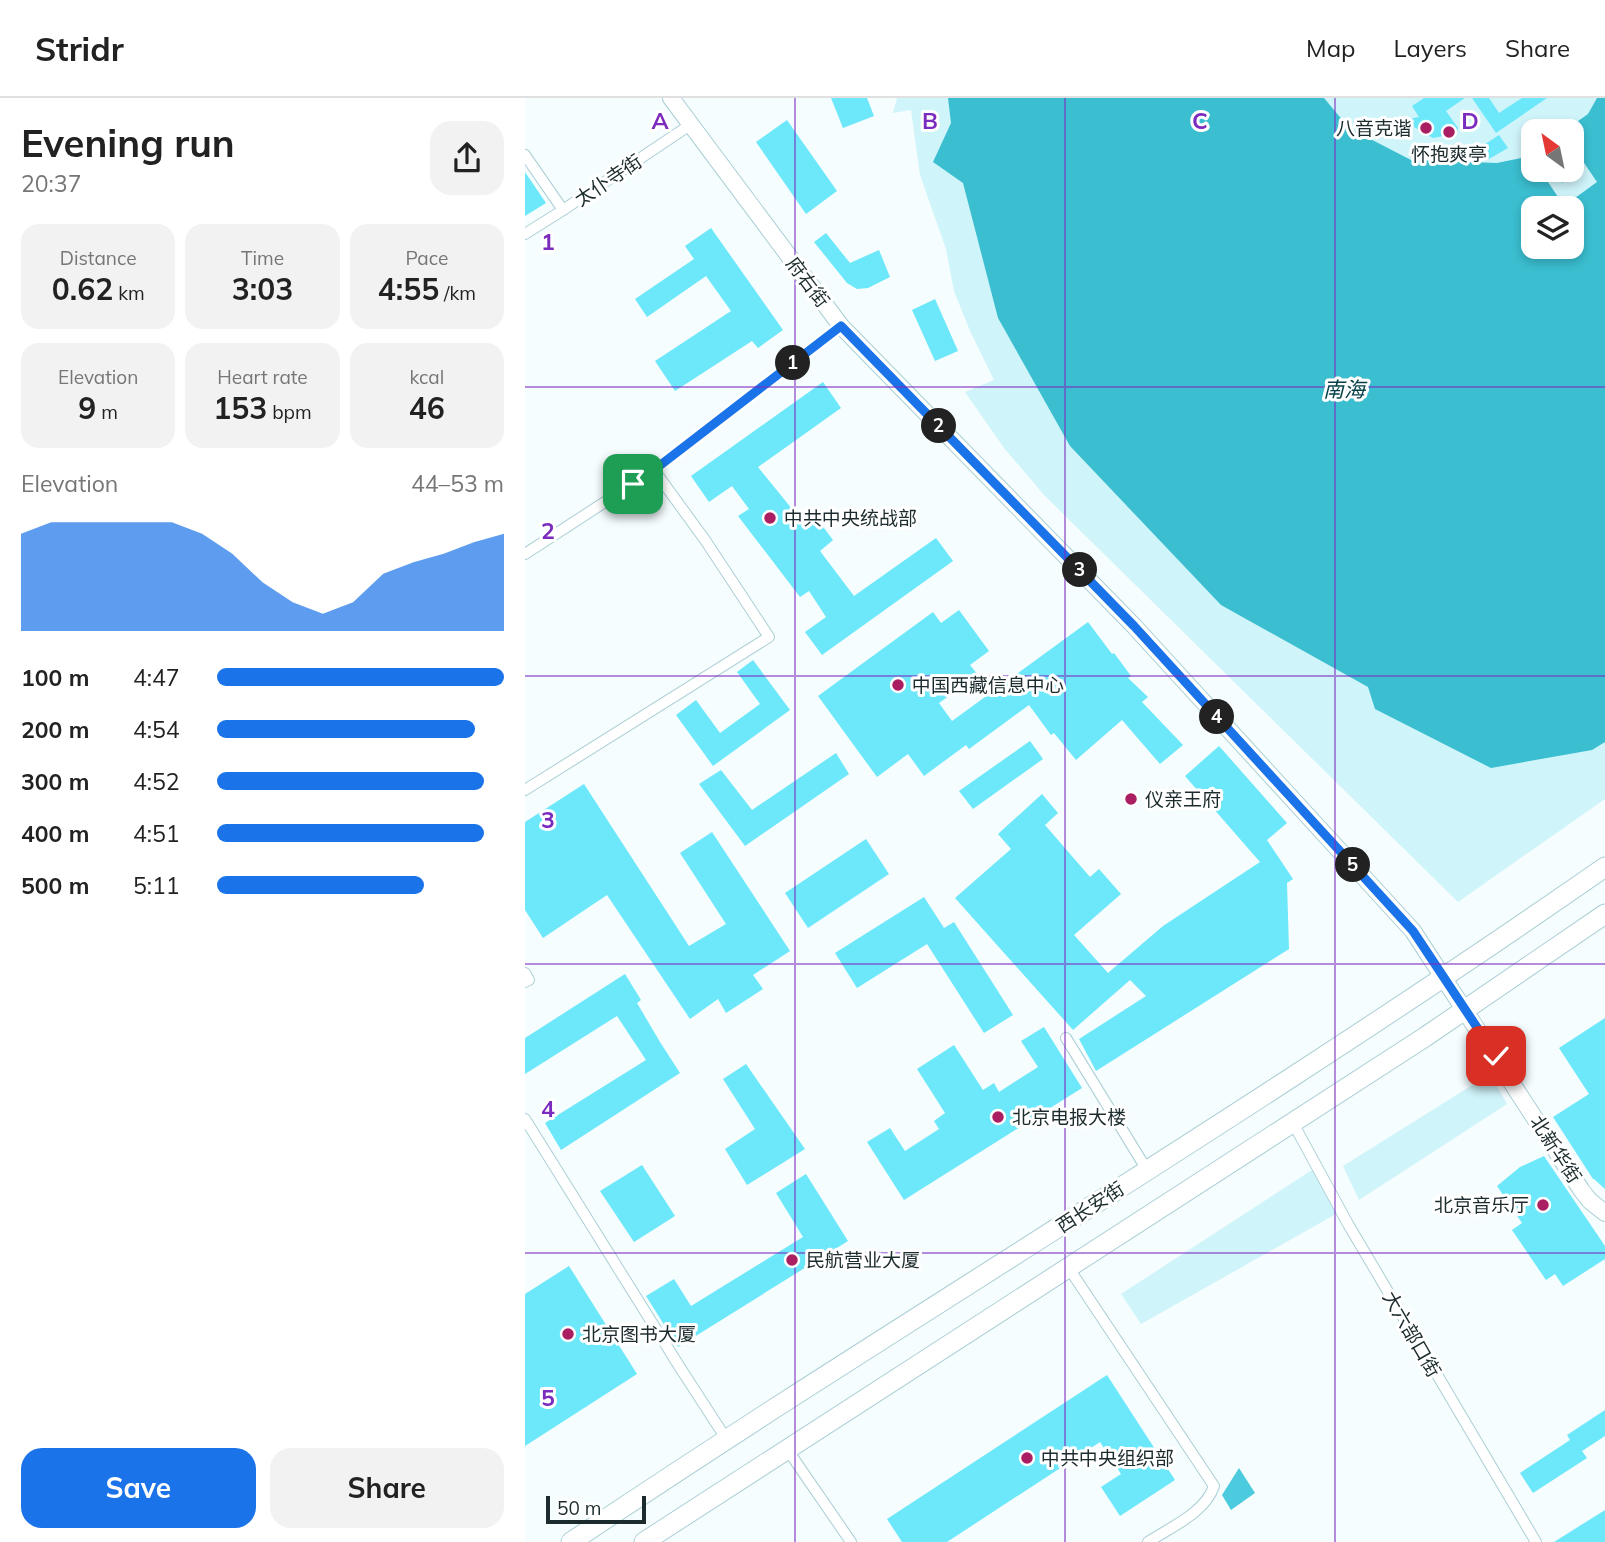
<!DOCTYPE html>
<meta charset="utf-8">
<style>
:root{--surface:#fff;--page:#f2f2f2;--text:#222;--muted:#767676;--line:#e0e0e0;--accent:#1a73e8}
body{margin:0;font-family:Mulish,"Noto Sans SC",sans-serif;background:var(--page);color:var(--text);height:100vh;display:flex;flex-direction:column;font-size:26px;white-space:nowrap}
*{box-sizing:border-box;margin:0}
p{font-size:23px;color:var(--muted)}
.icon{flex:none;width:38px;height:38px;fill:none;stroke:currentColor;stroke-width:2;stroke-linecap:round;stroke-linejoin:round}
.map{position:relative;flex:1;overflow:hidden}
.side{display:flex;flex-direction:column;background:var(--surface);width:525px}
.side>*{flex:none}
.needle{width:46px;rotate:327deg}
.controls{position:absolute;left:996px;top:21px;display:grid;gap:14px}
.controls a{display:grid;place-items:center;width:63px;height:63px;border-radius:14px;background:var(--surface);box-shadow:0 4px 10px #0003;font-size:35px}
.scale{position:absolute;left:21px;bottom:18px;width:100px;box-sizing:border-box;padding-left:7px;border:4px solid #1c2b2d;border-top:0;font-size:19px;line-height:24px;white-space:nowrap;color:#1c2b2d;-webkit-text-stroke:5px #fff;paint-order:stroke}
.pin{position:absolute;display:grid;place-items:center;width:60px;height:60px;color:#fff;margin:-30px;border-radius:14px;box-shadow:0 4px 10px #0006}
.km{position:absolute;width:35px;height:35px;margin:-18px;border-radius:50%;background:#222;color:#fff;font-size:19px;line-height:35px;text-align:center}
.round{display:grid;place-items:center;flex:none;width:74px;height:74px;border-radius:21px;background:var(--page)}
.overview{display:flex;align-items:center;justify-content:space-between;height:119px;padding:0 21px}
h1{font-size:38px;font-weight:700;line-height:52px}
.figures{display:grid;grid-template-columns:repeat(3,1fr);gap:10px;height:119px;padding:7px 21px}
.figures div{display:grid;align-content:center;border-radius:18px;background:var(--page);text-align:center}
.figures b{font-size:30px;font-weight:700}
.figures small{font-size:19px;font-weight:400}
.figures p{font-size:19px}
.chart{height:196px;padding:14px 21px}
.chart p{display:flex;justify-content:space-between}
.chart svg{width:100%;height:126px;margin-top:7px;fill:var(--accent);opacity:.7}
.action{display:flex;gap:14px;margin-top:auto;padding:14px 21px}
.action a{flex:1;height:80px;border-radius:21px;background:var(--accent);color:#fff;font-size:28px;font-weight:700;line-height:80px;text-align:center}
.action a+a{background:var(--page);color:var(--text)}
ul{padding:0 21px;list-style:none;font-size:23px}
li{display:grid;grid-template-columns:112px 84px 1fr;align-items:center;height:52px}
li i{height:18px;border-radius:9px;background:var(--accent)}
header{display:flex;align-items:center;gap:42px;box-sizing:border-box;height:98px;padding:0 35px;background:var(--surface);border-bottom:2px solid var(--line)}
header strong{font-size:33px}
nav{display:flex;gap:38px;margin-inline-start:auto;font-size:24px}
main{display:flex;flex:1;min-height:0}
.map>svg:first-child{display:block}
.green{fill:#cff4fa;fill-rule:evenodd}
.forest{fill:#4bcbdd}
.water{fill:#3abed0;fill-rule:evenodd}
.building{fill:#6ce8fa}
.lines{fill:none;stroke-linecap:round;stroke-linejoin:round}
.street-casing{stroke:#aacfd5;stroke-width:12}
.secondary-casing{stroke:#aacfd5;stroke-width:18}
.highway-casing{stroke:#aacfd5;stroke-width:21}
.street{stroke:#fff;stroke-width:10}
.secondary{stroke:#fff;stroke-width:16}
.highway{stroke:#fff;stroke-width:19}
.route-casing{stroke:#fff;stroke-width:14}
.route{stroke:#1a73e8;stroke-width:9}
.grid{fill:none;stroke:#7b2cbf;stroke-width:2;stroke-opacity:0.55}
.poi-dot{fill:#aa1f61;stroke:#fff;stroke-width:2.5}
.labels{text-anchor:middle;stroke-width:6;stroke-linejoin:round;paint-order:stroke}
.poi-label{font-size:19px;fill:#1c2b2d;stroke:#fff;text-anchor:start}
.street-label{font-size:19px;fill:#1c2b2d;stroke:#fff}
.water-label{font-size:21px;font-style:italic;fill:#064249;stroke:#fff}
.grid-label{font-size:23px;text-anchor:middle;font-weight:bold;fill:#7b2cbf;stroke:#fff;stroke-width:6;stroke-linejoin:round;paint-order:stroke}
</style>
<header>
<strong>Stridr</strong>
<nav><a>Map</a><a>Layers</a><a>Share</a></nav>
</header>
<main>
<section class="side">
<div class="overview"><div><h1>Evening run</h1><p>20:37</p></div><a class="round"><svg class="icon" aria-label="share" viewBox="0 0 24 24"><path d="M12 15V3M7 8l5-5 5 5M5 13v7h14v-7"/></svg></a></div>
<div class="figures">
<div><p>Distance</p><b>0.62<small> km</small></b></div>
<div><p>Time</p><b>3:03</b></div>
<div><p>Pace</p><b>4:55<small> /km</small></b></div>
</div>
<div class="figures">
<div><p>Elevation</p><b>9<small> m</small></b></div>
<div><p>Heart rate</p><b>153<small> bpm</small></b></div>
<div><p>kcal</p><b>46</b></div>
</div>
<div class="chart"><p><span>Elevation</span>44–53 m</p>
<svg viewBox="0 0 160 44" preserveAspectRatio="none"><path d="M0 44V10L10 6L20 6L30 6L40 6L50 6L60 10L70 17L80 27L90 34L100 38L110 34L120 24L130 20L140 17L150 13L160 10V44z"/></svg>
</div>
<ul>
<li><b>100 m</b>4:47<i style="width:100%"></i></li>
<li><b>200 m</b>4:54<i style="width:90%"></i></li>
<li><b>300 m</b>4:52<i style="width:93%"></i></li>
<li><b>400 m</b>4:51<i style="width:93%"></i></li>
<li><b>500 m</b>5:11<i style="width:72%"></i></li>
</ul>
<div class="action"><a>Save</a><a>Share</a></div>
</section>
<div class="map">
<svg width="1080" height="1444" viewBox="0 0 1080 1444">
<rect width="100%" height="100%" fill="#f5fdfe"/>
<g class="green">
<path d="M 372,0 L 1080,0 L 1080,701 L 933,804 L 519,397 L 479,350 L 440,294 L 469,282 L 445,233 L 429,193 L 421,151 L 395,77 L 386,12 L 368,15 ZM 1008,33 L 1046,33 L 1046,72 L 1008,72 ZM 1008,110 L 1046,110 L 1046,149 L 1008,149 Z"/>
<polygon points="965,976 982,1006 834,1102 818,1068"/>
<polygon points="787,1072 811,1116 616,1226 596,1196"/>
</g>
<polygon class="forest" points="714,1370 730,1395 706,1412 697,1397"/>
<path class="water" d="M 423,0 L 799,0 L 824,30 L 886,62 L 972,65 L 1006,58 L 1008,61 L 1008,72 L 1015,72 L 1039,108 L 1072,84 L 1047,47 L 1046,33 L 1039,33 L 1063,16 L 1072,0 L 1080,0 L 1080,644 L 1067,652 L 966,670 L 850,611 L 843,589 L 696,507 L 545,348 L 473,220 L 438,85 L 408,64 L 426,25 ZM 1008,110 L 1046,110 L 1046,149 L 1008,149 Z"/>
<g class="building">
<polygon points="306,0 342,0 349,18 318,30"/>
<polygon points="899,0 940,0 921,13 933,30 931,37 924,41 918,38 908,40 877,22 894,19 887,8"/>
<polygon points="947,0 964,0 974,15 997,0 1022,0 971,35"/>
<polygon points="262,22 312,93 281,116 231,44"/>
<polygon points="974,37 983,50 962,62 954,50"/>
<polygon points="1046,53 1059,71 1037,85 1028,72 1046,72"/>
<polygon points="0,74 21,105 0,118"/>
<polygon points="186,130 258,232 233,250 227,243 150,293 130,263 206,213 181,178 122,219 110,201 169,161 160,148"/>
<polygon points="301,135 325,165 354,152 365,179 343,190 332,191 322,185 289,144"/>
<polygon points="410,201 433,253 410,263 387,212"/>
<polygon points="298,284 316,310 233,369 276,422 287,414 308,442 295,453 329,498 411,440 428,463 297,557 280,534 301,519 284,493 275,499 213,418 224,411 207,388 184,404 166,378"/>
<polygon points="434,512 464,553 445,567 453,577 414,605 427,623 563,524 587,556 589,555 606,578 603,580 623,599 617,604 658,647 635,666 597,622 551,662 529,635 526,637 504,607 444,651 441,647 399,678 383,656 352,679 293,598 408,514 416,525"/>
<polygon points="228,562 265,612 188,668 151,617 171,602 195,635 235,606 212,574"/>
<polygon points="505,643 518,661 448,711 434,693"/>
<polygon points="694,648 762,725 742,742 768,781 762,785 764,851 571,973 554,941 621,898 605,882 548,932 430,800 486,751 473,736 517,696 533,715 520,727 565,779 574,771 596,796 549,837 583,875 638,828 735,764 660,678"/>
<polygon points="311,655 324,676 220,748 174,686 196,672 227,712"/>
<polygon points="59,686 164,848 201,826 155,755 187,734 265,853 228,877 238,891 201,915 193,901 165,921 82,797 18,840 0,812 0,724"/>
<polygon points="341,741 364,776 283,830 260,795"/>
<polygon points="399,799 419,830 429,824 488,917 459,935 402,846 332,890 310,855"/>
<polygon points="100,876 116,902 112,905 135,944 155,975 36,1052 20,1025 121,962 92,918 0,976 0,940"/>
<polygon points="1080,920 1080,1091 1069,1081 1068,1081 1028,1019 1064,996 1034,950"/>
<polygon points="519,929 557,990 379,1102 342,1044 365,1030 380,1053 414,1031 409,1023 420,1015 392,971 429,947 458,992 469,985 474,994 513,969 496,943"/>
<polygon points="221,966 280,1051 222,1087 200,1051 230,1031 198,981"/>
<polygon points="1019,1058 1080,1148 1080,1161 1038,1188 1030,1176 1021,1182 987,1132 997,1125 972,1088 995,1069"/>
<polygon points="117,1067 150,1118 109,1144 75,1093"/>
<polygon points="281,1076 323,1143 153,1249 121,1198 149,1181 166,1208 278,1139 251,1095"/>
<polygon points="44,1168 112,1276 0,1348 0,1196"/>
<polygon points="582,1277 650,1382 595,1418 576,1389 596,1376 575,1344 422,1444 377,1444 362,1421"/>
<polygon points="1080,1312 1080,1338 1057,1353 1062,1360 1008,1395 995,1375 1045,1342 1042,1337"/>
<polygon points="1080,1412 1080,1444 1029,1444"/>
</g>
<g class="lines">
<g class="street-casing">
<g id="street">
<polyline points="0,57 38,112"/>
<polyline points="0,136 38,112 165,27"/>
<polyline points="0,456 129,372 316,228"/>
<polyline points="0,692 244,539 180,442 129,372"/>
<polyline points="0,875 4,882 0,884"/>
<polyline points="541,940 622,1072"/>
<polyline points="0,1021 154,1268 202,1342"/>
<polyline points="768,1025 823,1126 1011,1444"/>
<path d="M 543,1169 L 689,1388 C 680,1415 646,1429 623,1444"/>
<polyline points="262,1351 326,1444"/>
</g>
</g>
<g class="secondary-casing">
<polyline id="secondary" points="146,0 316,228 609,528 888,833 1057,1093 1065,1103 1080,1115"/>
</g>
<g class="highway-casing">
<g id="highway">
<path d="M 46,1444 C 118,1396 191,1348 264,1301 C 537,1126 813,955 1080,769"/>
<polyline points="119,1444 900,939 1080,816"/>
</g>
</g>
<use href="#street" class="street"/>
<use href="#secondary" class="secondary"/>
<use href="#highway" class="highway"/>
</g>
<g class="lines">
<g class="route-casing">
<polyline id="route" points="108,386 129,372 316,228 609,528 888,833 971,958"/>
</g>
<use href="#route" class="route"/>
</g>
<path class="grid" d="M 270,0 L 270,1444M 540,0 L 540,1444M 810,0 L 810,1444M 0,289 L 1080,289M 0,578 L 1080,578M 0,866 L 1080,866M 0,1155 L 1080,1155"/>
<g class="poi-dot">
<circle cx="901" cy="30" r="7"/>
<circle cx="924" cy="34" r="7"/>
<circle cx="245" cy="420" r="7"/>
<circle cx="373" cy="587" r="7"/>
<circle cx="606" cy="701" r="7"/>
<circle cx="473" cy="1019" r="7"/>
<circle cx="1018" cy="1107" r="7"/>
<circle cx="267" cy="1162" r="7"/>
<circle cx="43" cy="1236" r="7"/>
<circle cx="502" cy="1360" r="7"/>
</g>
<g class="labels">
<g class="poi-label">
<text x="887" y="37" text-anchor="end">八音克谐</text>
<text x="924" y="63" text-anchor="middle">怀抱爽亭</text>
<text x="259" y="427">中共中央统战部</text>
<text x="387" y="594">中国西藏信息中心</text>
<text x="620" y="708">仪亲王府</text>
<text x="487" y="1026">北京电报大楼</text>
<text x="1004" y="1114" text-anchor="end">北京音乐厅</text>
<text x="281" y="1169">民航营业大厦</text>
<text x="57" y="1243">北京图书大厦</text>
<text x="516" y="1367">中共中央组织部</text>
</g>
<g class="street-label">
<text transform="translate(83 82) rotate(-34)" y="7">太仆寺街</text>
<text transform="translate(283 184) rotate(53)" y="7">府右街</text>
<text transform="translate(1031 1051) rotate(57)" y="7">北新华街</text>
<text transform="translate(565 1109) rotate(-33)" y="7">西长安街</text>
<text transform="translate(887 1236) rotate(60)" y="7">大六部口街</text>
</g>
<g class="water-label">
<text x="819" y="299">南海</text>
</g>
</g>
<g class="grid-label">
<text x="135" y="31">A</text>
<text x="405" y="31">B</text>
<text x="675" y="31">C</text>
<text x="945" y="31">D</text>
<text x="23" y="152">1</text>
<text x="23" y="441">2</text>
<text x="23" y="730">3</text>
<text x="23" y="1019">4</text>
<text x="23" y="1308">5</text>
</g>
</svg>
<div class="controls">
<a><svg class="needle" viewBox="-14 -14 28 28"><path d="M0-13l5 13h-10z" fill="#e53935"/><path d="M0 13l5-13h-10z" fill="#767676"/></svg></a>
<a><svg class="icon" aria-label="layers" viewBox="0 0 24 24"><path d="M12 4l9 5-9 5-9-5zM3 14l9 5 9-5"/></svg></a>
</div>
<div class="scale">50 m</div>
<div class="pin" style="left:108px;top:386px;background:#1e9e55"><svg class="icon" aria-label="arrive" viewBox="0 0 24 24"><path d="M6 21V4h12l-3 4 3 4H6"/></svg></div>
<div class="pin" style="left:971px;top:958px;background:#d93025"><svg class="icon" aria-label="check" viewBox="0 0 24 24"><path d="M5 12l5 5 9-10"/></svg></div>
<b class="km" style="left:268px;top:265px">1</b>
<b class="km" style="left:414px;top:328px">2</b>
<b class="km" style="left:555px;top:472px">3</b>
<b class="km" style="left:692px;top:619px">4</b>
<b class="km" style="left:828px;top:767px">5</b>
</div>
</main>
